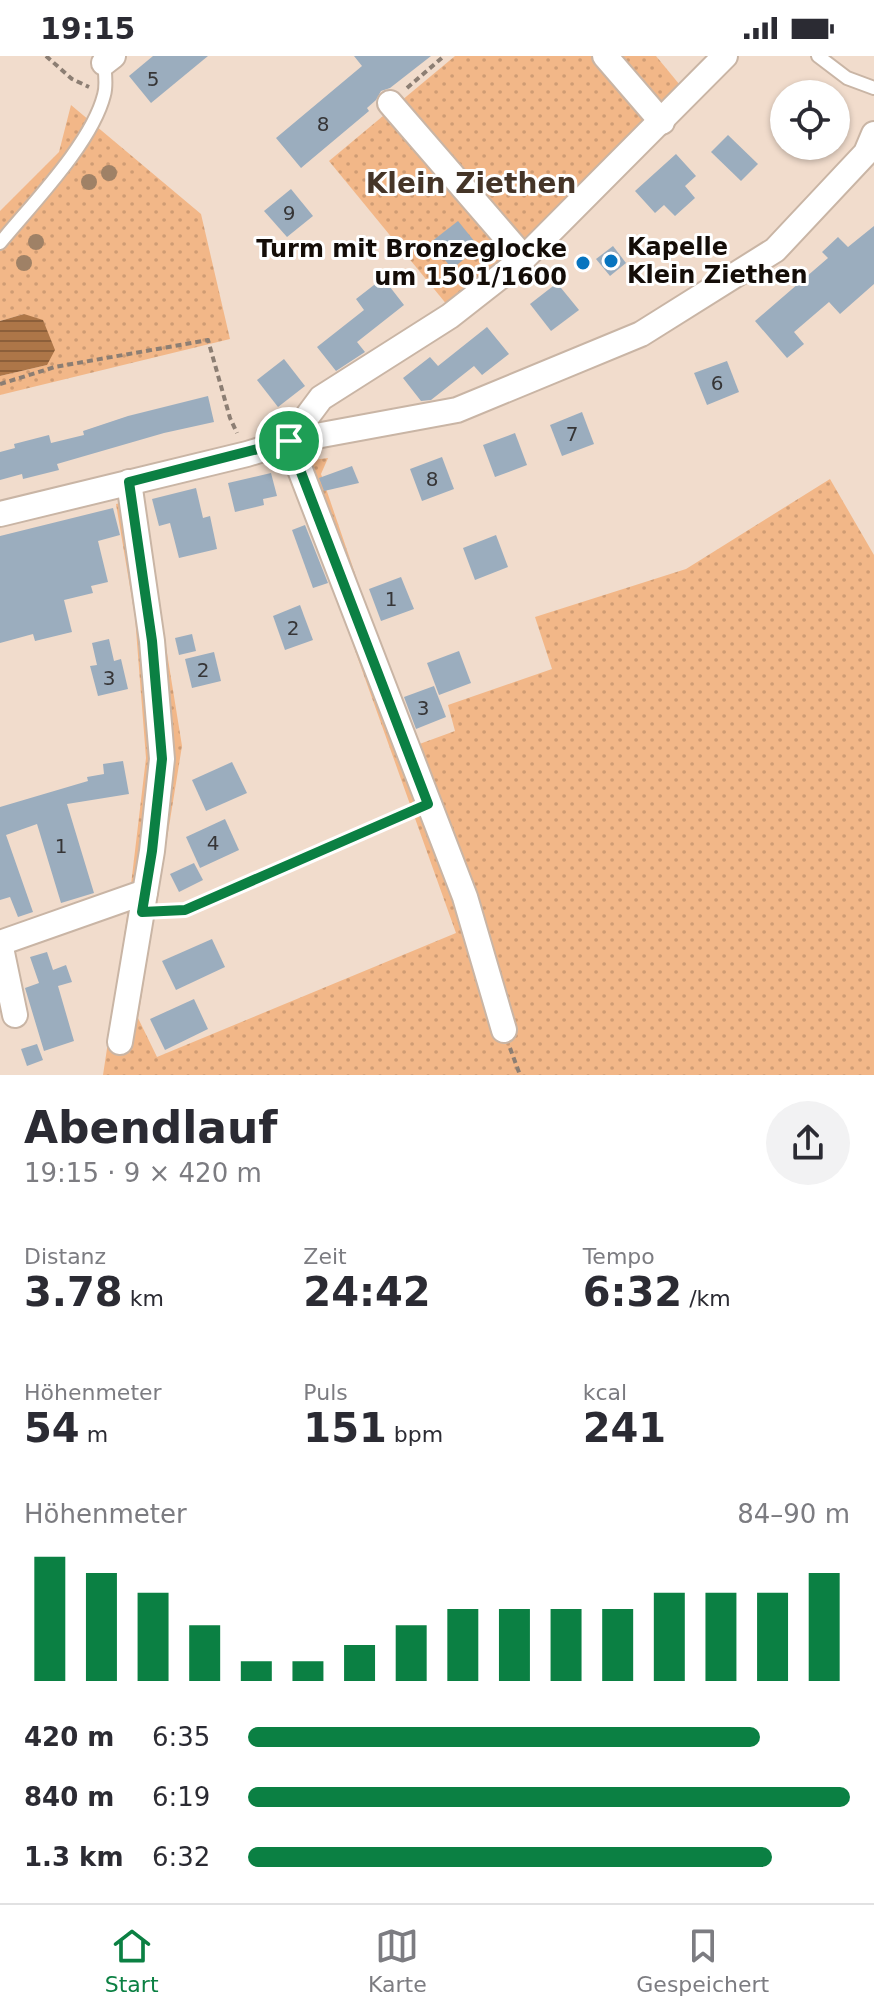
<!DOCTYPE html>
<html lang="de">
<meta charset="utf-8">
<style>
:root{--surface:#fff;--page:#f2f2f3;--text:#2b2b33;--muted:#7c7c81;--line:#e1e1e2;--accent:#0b8043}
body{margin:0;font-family:"DejaVu Sans",sans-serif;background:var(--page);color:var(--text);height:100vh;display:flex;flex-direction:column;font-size:30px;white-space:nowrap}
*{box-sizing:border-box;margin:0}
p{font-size:26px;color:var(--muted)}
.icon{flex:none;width:44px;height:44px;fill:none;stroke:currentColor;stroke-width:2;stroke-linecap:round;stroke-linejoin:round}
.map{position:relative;height:1019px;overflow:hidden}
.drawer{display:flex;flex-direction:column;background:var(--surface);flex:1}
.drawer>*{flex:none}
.controls{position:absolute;left:770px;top:24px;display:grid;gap:16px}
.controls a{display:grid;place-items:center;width:80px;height:80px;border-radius:50%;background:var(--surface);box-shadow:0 2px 6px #0004;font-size:40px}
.pin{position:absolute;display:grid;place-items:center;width:68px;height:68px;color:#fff;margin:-34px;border:4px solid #fff;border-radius:50%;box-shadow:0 2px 8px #0007}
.round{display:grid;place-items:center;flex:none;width:84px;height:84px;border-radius:42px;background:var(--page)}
.head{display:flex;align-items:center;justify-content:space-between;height:136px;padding:0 24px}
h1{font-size:44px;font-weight:700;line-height:60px}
.figures{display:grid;grid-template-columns:repeat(3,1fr);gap:12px;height:136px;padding:8px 24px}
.figures div{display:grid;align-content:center}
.figures b{font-size:40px;font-weight:700}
.figures small{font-size:22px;font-weight:400}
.figures p{font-size:22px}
.chart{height:224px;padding:16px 24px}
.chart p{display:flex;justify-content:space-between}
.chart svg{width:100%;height:144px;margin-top:8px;stroke:var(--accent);stroke-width:6}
ul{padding:0 24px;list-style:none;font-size:26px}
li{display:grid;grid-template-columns:128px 96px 1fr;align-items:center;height:60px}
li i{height:20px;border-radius:10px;background:var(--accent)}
.status{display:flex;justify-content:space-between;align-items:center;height:56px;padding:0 40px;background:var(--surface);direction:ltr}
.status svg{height:22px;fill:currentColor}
.tab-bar{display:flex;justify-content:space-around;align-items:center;height:112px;border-top:2px solid var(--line);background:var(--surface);font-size:22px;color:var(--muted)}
.tab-bar a{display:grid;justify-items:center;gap:4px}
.tab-bar .on{color:var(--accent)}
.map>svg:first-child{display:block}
.grass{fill:url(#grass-dots)}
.water{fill:url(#water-rules)}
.building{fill:#9badbe}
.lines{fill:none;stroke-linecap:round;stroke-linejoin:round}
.lane-casing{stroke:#c9b5a5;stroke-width:16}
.street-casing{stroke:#c9b5a5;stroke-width:28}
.path{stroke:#8c7e73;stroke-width:4;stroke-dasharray:6 4;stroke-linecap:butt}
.lane{stroke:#fff;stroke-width:12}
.street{stroke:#fff;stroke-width:24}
.tree{fill:#9f8166}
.route-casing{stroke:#fff;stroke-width:16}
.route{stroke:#0b8043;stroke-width:10}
.poi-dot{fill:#0774bf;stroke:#fff;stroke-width:3}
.labels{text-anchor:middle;stroke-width:6;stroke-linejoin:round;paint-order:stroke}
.number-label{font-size:20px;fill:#363536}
.poi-label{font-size:24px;font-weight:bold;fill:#140d08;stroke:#fff;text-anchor:start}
.quarter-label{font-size:28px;font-weight:bold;fill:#453528;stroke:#fff}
</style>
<div class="status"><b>19:15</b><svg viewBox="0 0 49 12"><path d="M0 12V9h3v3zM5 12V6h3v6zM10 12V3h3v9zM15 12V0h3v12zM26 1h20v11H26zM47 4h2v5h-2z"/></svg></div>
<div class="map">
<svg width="874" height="1019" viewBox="0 0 874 1019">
<defs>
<pattern id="grass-dots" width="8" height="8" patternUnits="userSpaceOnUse" patternTransform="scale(2)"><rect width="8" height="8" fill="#f2b788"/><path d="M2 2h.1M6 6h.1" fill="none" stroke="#cf9c74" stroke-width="1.8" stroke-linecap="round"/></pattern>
<pattern id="water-rules" width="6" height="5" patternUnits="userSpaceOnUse" patternTransform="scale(2)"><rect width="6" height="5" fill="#ad7648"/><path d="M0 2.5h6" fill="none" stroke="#8c5f3a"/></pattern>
</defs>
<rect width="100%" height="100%" fill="#f1dccc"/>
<g class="grass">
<polygon points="455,0 656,0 684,34 509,202 448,250 329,105"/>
<polygon points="71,49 201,158 230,283 0,339 0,320 47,309 24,258 0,265 0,155 59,96"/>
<polygon points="328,402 321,418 414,690 455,675 448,649 552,613 535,561 686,513 830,423 874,499 874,1019 103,1019 128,854 146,702 135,561 116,448 142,442 182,690 138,962 157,1001 456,877 288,407"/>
</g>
<polygon class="water" points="24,258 43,264 55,294 47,309 0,320 0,265"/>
<g class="building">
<polygon points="153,0 208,0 151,47 129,20"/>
<polygon points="354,0 431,0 390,32 381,35 376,44 367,52 369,55 301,112 276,82 362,10"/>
<polygon points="728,79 758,108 741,125 711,96"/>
<polygon points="676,98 696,120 685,130 695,142 675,160 664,149 655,157 635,135"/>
<polygon points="291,133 313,160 287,181 264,155"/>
<polygon points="458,165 479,191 452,213 431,186"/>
<polygon points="874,170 874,228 840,258 829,246 794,276 804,288 787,302 755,265 828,202 822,196 838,181 848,191"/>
<polygon points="613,190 626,207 610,220 596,203"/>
<polygon points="383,222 404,249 357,286 365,296 336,315 317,291 364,254 356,243"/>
<polygon points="557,227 579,254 551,275 530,248"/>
<polygon points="487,271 509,298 482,319 474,310 431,344 421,345 403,322 430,301 438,310"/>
<polygon points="284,303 305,330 278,351 257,324"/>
<polygon points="727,305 739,336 707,349 694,317"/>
<polygon points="208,340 214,366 164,377 57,408 59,414 23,423 22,418 0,424 0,396 15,392 14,388 49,379 51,387 84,379 83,375 128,360"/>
<polygon points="582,356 594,388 562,400 550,369"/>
<polygon points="515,377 527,409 495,421 483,389"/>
<polygon points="442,401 454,433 422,445 410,413"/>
<polygon points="352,410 359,427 324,435 319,422"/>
<polygon points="271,417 277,440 263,443 264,449 235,456 228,427"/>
<polygon points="196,432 203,462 210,460 217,493 179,502 170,467 159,470 152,443"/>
<polygon points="113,452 120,479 98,485 108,526 91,530 93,537 64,544 72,576 35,585 33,578 0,587 0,480"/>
<polygon points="305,469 328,527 313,532 292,474"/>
<polygon points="496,479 508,511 475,524 463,492"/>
<polygon points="401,521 414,553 381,565 369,533"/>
<polygon points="300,549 313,584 285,594 273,560"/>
<polygon points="192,578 196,595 179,599 175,582"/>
<polygon points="109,583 114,605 121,603 128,633 98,640 90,610 97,609 92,587"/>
<polygon points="459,595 471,627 439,639 427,607"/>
<polygon points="214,596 221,625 192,632 185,603"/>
<polygon points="434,630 446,661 416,673 404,641"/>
<polygon points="123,705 129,738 67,748 94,837 61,847 37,768 6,779 33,856 18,861 10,841 0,844 0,751 88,725 87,721 104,718 103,708"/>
<polygon points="232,706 247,737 206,755 192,724"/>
<polygon points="225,763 239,794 200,812 186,781"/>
<polygon points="194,807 203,824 179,836 170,818"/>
<polygon points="212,883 225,911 176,934 162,905"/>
<polygon points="47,896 53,914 66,909 72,926 58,930 74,985 44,995 25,932 39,927 30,901"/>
<polygon points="194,943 208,973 165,994 150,963"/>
<polygon points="37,988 43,1004 27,1010 21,993"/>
</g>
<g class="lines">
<g class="lane-casing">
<g id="lane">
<polyline points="818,0 847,22 874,32"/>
<path d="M 0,187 C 32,148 92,87 104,39 C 107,29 105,17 104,7"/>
</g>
</g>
<g class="street-casing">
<g id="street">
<polyline points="605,0 662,66"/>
<polyline points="104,7 113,0"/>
<polyline points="390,47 524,202"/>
<polyline points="0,458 247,398 289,385 457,354 641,278 775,194 866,97 874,78"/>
<polyline points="0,887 145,836"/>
<polyline points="0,887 15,959"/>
<polyline points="504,974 465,841 289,385 321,342 450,260 524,202 725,0"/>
<polyline points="120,986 152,795 162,703 152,585 129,426"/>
</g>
</g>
<g class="path">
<polyline points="46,0 72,23 89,31"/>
<polyline points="407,32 444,0"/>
<polyline points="0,328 55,311 208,284 230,362 237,377"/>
<polyline points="164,855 185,854 410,755"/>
<polyline points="510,992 520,1019"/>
</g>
<use href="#lane" class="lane"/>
<use href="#street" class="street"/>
</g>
<g class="tree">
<circle cx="109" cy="117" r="8"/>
<circle cx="89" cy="126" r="8"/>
<circle cx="36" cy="186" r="8"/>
<circle cx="24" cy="207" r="8"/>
</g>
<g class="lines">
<g class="route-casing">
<polygon id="route" points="289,385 428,748 185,854 142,856 152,795 162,703 152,585 129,426"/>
</g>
<use href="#route" class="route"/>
</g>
<g class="poi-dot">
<circle cx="611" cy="205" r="8"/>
<circle cx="583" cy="207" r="8"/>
</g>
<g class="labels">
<g class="number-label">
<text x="153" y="30">5</text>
<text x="323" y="75">8</text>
<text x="289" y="164">9</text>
<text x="717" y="334">6</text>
<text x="572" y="385">7</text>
<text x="432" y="430">8</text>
<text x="391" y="550">1</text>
<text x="293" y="579">2</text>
<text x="203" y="621">2</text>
<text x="109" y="629">3</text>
<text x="423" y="659">3</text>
<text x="213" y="794">4</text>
<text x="61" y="797">1</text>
</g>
<g class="poi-label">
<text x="627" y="199">Kapelle<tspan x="627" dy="28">Klein Ziethen</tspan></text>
<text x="567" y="201" text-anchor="end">Turm mit Bronzeglocke<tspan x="567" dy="28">um 1501/1600</tspan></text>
</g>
<g class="quarter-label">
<text x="471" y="137">Klein Ziethen</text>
</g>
</g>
</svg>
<div class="controls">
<a><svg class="icon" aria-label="locate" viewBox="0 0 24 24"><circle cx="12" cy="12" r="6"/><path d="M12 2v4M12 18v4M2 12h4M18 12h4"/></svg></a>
</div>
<div class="pin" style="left:289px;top:385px;background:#1e9e55"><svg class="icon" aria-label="arrive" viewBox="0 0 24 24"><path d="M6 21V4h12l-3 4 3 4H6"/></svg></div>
</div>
<section class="drawer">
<div class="head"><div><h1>Abendlauf</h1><p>19:15 · 9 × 420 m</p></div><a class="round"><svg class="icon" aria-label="share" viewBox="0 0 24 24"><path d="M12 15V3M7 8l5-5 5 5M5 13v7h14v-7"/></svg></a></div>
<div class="figures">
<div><p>Distanz</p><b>3.78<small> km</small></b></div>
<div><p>Zeit</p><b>24:42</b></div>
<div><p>Tempo</p><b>6:32<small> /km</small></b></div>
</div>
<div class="figures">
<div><p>Höhenmeter</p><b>54<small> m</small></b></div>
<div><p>Puls</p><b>151<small> bpm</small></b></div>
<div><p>kcal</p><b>241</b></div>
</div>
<div class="chart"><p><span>Höhenmeter</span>84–90 m</p>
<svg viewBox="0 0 160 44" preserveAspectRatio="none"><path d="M5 44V6M15 44V11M25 44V17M35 44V27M45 44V38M55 44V38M65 44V33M75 44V27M85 44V22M95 44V22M105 44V22M115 44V22M125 44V17M135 44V17M145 44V17M155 44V11"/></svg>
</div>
<ul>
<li><b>420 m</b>6:35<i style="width:85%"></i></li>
<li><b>840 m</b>6:19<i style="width:100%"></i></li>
<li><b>1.3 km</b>6:32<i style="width:87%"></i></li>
</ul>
</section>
<nav class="tab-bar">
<a class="on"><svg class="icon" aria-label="home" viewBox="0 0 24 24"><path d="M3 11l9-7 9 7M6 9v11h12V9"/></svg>Start</a>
<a><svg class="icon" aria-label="map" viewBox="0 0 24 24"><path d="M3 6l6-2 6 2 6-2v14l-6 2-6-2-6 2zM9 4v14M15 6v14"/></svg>Karte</a>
<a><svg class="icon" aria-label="saved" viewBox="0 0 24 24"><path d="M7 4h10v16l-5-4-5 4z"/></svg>Gespeichert</a>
</nav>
